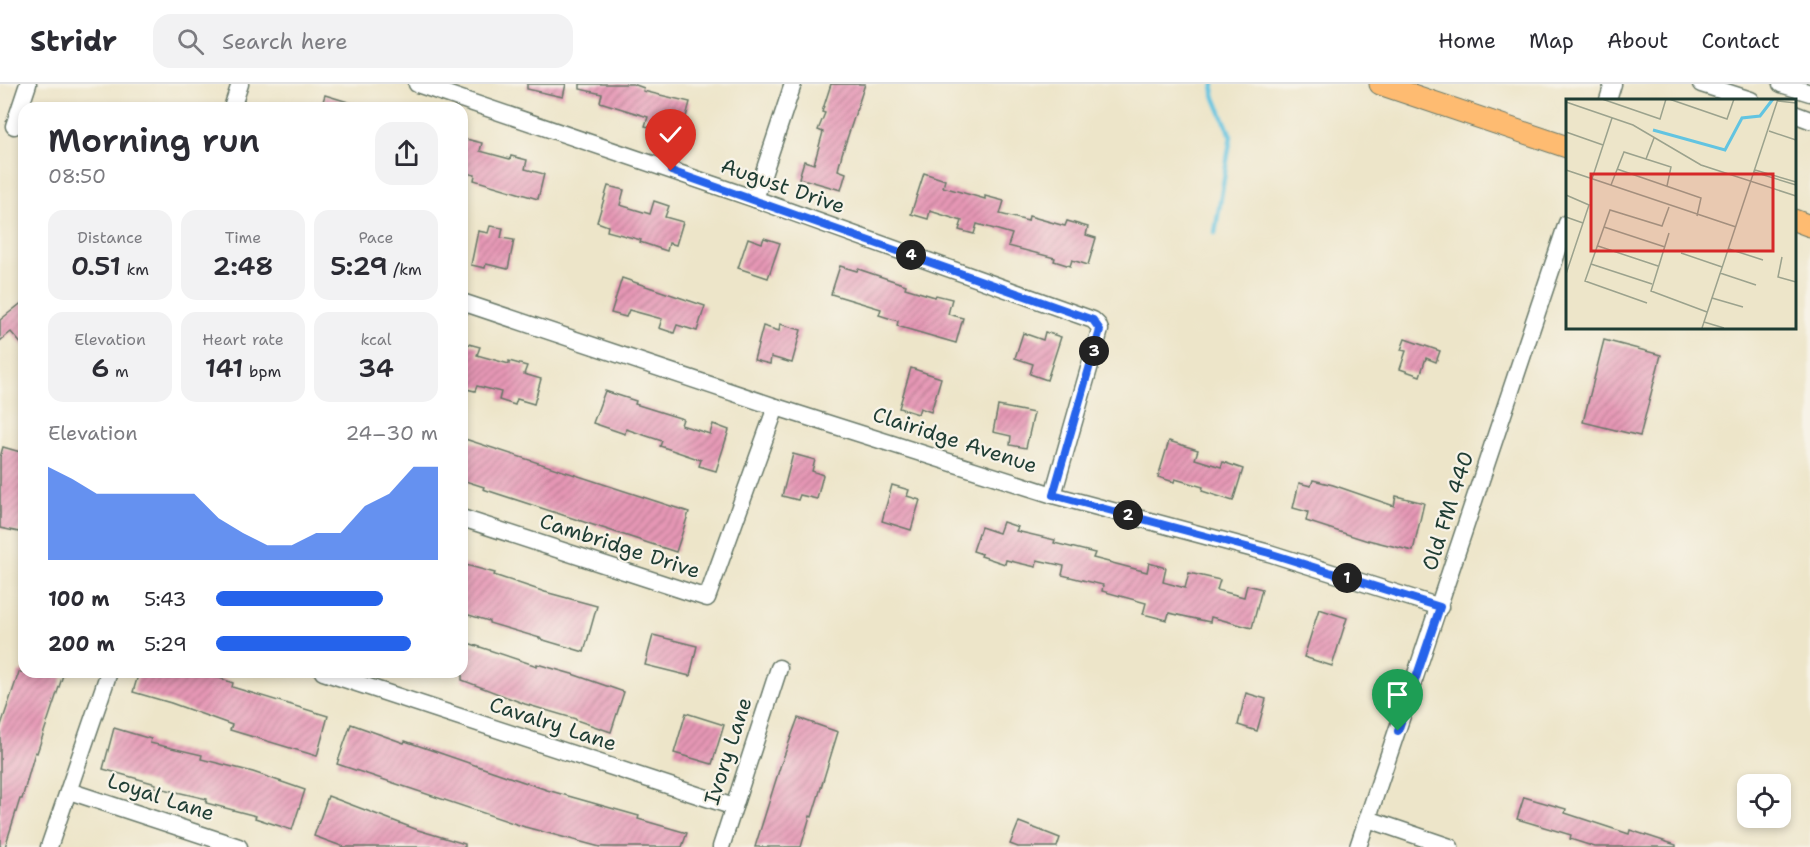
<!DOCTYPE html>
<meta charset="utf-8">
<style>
:root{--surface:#fff;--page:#f2f2f3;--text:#2b2b33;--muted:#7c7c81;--line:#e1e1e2;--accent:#2563eb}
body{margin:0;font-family:"Shantell Sans",sans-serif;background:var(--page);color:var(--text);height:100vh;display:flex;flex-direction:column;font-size:22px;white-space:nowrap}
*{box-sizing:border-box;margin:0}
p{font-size:20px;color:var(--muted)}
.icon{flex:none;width:33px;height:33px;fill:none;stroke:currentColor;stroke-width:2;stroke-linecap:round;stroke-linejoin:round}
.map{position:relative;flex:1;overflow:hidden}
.panel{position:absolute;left:18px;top:18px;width:450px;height:576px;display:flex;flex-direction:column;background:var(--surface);border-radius:18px;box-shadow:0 3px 9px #0003}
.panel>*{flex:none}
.buttons{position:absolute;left:1737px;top:690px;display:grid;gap:12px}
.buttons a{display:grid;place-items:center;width:54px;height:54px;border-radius:12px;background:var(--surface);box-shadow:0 3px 9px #0003;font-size:30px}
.pin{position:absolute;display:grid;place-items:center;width:51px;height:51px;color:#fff;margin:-62px -26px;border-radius:50% 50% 50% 0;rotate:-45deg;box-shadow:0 0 6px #0007}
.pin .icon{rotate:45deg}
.km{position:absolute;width:30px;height:30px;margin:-15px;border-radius:50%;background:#222;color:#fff;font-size:16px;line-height:30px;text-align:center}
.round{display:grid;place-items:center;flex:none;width:63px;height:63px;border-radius:18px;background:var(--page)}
.headline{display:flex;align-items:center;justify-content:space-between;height:102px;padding:0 30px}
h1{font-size:33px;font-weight:600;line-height:45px}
.figures{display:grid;grid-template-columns:repeat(3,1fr);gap:9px;height:102px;padding:6px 30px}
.figures div{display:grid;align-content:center;border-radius:15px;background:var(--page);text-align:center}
.figures b{font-size:26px;font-weight:600}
.figures small{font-size:16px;font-weight:400}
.figures p{font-size:16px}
.chart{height:168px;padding:12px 30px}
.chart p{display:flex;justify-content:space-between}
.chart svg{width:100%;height:108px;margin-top:6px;fill:var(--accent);opacity:.7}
ul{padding:0 30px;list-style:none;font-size:20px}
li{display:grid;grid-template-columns:96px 72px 1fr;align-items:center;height:45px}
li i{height:15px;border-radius:8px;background:var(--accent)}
header{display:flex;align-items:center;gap:36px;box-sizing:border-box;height:84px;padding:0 30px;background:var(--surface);border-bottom:2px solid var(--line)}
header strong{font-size:28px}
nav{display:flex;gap:33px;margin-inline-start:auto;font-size:21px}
.search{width:420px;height:54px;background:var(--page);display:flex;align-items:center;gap:15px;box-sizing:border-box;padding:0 21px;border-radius:18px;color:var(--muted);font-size:22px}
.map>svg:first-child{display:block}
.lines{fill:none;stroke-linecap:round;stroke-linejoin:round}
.stream{stroke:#62c4e1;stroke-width:4.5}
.building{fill:url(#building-hatch)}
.minor-casing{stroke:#677868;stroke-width:19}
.major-casing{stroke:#677868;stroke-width:23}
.minor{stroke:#fff;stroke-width:16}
.major{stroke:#febb71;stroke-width:21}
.route-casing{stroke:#fff;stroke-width:12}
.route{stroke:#2563eb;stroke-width:8}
.labels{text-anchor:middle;stroke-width:4.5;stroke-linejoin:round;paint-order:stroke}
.street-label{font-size:21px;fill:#1f3d34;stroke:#f7f3e8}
.inset-river{fill:none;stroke:#62c4e1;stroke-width:3}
.inset-road{fill:none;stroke:#9ba28d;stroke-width:1.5}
.view{fill:#d62828;fill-opacity:0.15;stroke:#d62828;stroke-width:3}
.inset-edge{fill:none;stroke:#1f3d34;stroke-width:3}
</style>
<header>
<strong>Stridr</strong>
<div class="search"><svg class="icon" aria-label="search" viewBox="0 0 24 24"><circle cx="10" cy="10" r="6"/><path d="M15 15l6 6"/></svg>Search here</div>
<nav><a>Home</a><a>Map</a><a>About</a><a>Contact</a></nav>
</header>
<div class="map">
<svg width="1810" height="763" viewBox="0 0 1810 763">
<defs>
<pattern id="building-hatch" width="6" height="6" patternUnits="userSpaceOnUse" patternTransform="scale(1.5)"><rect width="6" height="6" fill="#e697b5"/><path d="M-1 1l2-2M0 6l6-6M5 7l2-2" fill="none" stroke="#ba7c94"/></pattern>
</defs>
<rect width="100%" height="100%" fill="#f7f3e8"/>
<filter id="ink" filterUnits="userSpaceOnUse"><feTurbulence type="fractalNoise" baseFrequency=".0167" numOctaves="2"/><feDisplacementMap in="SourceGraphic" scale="12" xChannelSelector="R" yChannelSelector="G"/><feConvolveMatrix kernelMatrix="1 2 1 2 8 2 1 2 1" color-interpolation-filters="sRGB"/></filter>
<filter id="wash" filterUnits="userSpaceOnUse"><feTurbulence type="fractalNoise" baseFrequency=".008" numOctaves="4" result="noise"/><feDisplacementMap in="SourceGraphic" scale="24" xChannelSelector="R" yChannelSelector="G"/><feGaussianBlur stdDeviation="1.35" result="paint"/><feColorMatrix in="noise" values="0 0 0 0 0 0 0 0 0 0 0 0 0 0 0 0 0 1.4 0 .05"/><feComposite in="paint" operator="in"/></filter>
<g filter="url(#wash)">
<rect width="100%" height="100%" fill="#ede5c9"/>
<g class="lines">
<polyline class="stream" points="1214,0 1213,9 1231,52 1215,149"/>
</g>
<g id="blocks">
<g class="building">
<polygon points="527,0 566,0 563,13 527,5"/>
<polygon points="580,0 633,0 644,4 643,7 690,18 683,44 662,39 660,46 645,42 648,33 600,18 602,10 580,5"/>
<polygon points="831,0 865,0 842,70 838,86 846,89 841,106 799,94 804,77 814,80 823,48 818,46 825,29 822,28"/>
<polygon points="325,11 358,21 357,24 321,24"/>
<polygon points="466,55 482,59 480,67 510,75 511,72 527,76 525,85 544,90 538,115 474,96 475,91 462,88 462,68"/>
<polygon points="924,89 945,96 943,103 985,115 985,112 1004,117 1000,130 1028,137 1029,132 1065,142 1067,137 1088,143 1086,151 1096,154 1088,181 1072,176 1070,182 1054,177 1055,174 1008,162 1012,150 977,140 974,150 959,146 962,137 930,127 928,135 911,130"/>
<polygon points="608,102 624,106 620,121 650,130 654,117 669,122 665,133 683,138 676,161 669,159 667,167 640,158 641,156 607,147 608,142 597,138"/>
<polygon points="490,142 503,144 501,154 514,156 508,185 486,180 485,184 471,181 478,147 488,149"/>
<polygon points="748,154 762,159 764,154 780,159 768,194 738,184"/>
<polygon points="840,182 857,187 858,185 906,201 905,204 935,213 936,211 952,215 948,230 963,234 956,259 897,242 898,237 879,231 881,225 831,210"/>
<polygon points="622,194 705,222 697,247 677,241 674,249 659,244 662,235 629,226 626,233 611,229"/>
<polygon points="24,217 24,263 11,248 0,257 0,236"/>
<polygon points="780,240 801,246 792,279 771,273 770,280 754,276 763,242 779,247"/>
<polygon points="1045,248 1061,253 1047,296 1030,290 1033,280 1015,274 1023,249 1043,256"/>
<polygon points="1405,255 1440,267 1436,278 1426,274 1420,292 1400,285 1406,267 1401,266"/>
<polygon points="1604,256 1661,271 1640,352 1583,338"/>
<polygon points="465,259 480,263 477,271 509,280 509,277 527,282 524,290 541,295 534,320 517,315 515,321 499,316 501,308 477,302 475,307 462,304 462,268"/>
<polygon points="911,284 941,294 931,328 920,324 918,330 899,324"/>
<polygon points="605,307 636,317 635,320 683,335 681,341 710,350 713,340 729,346 716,387 699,382 701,376 660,362 662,357 626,345 625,350 593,339"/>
<polygon points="998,322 1034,329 1026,364 1010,361 1011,352 993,348"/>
<polygon points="462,354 689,428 676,468 483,405 484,403 462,396"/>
<polygon points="1169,357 1198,366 1195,375 1221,383 1223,378 1243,385 1233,417 1202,407 1203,403 1175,395 1174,398 1158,393"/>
<polygon points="3,363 24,369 24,428 19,448 0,444 0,373"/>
<polygon points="793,370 815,376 812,387 823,391 817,415 800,411 798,416 782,412"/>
<polygon points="1313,396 1333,401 1394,422 1396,412 1424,419 1413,467 1368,456 1368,457 1306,437 1308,428 1293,424 1299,399 1311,402"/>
<polygon points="892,401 909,406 907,412 920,416 911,446 882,437"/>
<polygon points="1003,438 1018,443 1016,447 1055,456 1054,459 1095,469 1093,474 1147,488 1149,479 1166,484 1163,498 1185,504 1189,489 1220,496 1217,506 1244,513 1247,501 1262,505 1252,544 1211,533 1210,538 1169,529 1167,536 1143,530 1146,519 1102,507 1103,501 1062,491 1064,482 1037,476 1036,483 1006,476 1005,480 981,472 982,470 973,467 981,443 999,449"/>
<polygon points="462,480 495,489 494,491 545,508 597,522 584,568 540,555 540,554 489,539 489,537 462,529"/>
<polygon points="1319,525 1347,534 1332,582 1304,573"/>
<polygon points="653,551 697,562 690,592 645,581"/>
<polygon points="462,557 537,582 537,580 572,590 624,608 611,648 576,636 576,635 525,620 462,596"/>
<polygon points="19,588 64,588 37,669 35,668 22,715 20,715 5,763 0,763 0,644"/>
<polygon points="139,588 203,588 233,599 232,603 328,632 317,672 230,646 232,641 171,619 133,608"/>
<polygon points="1246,609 1266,615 1257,647 1238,641"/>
<polygon points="686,629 724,641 712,680 674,669"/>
<polygon points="798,634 838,648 812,733 810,732 801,763 755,763 780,683"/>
<polygon points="351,640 404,659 405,657 547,706 639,732 638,735 687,749 682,763 600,763 525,743 337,680"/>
<polygon points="114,644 151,655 150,659 202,671 201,675 253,688 305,706 292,746 255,734 256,732 206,719 207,715 155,703 156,700 103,685"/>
<polygon points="328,712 418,746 465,760 465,763 344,763 314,752"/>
<polygon points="1524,713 1566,725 1565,729 1629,750 1630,746 1676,761 1676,763 1595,763 1570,755 1571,751 1517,735"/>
<polygon points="1019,738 1060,754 1057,763 1018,763 1010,760"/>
</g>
</g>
</g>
<g filter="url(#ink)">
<use href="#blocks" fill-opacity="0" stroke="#677868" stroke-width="1.5"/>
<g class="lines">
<g class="minor-casing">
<g id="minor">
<polyline points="417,0 755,115 1093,236 1098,241 1100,246 1053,411"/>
<polyline points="1701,0 1751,16"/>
<polyline points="1781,0 1810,9"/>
<polyline points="1608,16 1613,0"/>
<polyline points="232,24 240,0"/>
<polyline points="1794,30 1810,36"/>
<polyline points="14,42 28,0"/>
<polyline points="755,115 793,0"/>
<polyline points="462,218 776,323 1053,411 1269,469 1440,523"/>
<polyline points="462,434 707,514 776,323"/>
<polyline points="323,588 734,723"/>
<polyline points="69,707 239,763"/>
<polyline points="1368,735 1450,763"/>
<polyline points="49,763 109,588"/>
<polyline points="721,763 779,584"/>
<polyline points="1358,763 1567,139"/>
</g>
</g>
<g class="major-casing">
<g id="major">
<polyline points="1380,0 1567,63"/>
<polyline points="1794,136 1810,142"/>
</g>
</g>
<use href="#minor" class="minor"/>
<use href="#major" class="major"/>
</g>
</g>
<g class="lines" filter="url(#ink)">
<g class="route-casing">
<polyline id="route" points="671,87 1093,236 1100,246 1053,411 1269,469 1440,523 1398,647"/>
</g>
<use href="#route" class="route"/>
</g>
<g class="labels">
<g class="street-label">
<text transform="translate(783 102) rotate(19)" y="7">August Drive</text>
<text transform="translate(955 356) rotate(18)" y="7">Clairidge Avenue</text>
<text transform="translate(1448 427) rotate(-72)" y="7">Old FM 440</text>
<text transform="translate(620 462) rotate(18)" y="7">Cambridge Drive</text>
<text transform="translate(553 640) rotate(18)" y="7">Cavalry Lane</text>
<text transform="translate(728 667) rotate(-72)" y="7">Ivory Lane</text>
<text transform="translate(161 713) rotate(18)" y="7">Loyal Lane</text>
</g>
</g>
<g transform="translate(1566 15)">
<rect width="230" height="230" fill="#ede5c9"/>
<path class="inset-river" d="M 87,31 L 159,51 L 176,19 L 194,17 L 207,0"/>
<path class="inset-road" d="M 36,0 L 94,20 L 100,0M 103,0 L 161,20 L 168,0M 212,2 L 230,4M 0,3 L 67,26 L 135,66 L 230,97M 203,32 L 230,41M 0,33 L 37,46M 80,60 L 88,39M 51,70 L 135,99 L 131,117M 0,71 L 170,128M 189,71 L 230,83M 188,73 L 230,86M 26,80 L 46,19M 45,86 L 58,53 L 105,68 L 101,87M 0,96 L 23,106 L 0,175M 0,118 L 17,124M 38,128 L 99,148M 103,134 L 85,192 L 141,213M 32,147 L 92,167M 163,150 L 197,161M 115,154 L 156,168M 216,158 L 212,178 L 230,183M 25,165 L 86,185M 154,174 L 190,186M 146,199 L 177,208M 81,204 L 19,182 L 44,111 L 96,127 L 103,108M 138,223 L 158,229M 136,229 L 212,0"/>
<path class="view" d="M 25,75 L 207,75 L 207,152 L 25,152 Z"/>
<rect width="230" height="230" class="inset-edge"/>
</g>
</svg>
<div class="buttons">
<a><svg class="icon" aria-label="locate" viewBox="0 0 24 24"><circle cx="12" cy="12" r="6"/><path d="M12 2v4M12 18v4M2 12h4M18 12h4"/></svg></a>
</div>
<div class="pin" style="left:1398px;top:647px;background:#1e9e55"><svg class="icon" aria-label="arrive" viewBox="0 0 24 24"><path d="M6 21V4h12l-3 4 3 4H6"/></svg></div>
<div class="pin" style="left:671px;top:87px;background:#d93025"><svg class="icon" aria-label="check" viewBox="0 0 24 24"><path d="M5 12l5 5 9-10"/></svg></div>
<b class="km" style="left:1347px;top:494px">1</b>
<b class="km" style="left:1128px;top:431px">2</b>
<b class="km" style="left:1094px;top:267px">3</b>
<b class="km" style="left:911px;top:171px">4</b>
<section class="panel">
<div class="headline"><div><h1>Morning run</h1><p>08:50</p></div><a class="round"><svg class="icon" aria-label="share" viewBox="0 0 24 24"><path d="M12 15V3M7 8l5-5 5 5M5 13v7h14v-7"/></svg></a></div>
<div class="figures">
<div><p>Distance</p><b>0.51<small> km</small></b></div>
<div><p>Time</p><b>2:48</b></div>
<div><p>Pace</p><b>5:29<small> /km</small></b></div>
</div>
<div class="figures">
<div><p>Elevation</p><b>6<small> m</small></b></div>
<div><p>Heart rate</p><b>141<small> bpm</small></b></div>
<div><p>kcal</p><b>34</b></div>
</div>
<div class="chart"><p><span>Elevation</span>24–30 m</p>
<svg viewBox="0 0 160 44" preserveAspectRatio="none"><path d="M0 44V6L10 11L20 17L30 17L40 17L50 17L60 17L70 27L80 33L90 38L100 38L110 33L120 33L130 22L140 17L150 6L160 6V44z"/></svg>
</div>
<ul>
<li><b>100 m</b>5:43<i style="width:75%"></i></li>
<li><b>200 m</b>5:29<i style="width:88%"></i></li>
</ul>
</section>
</div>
